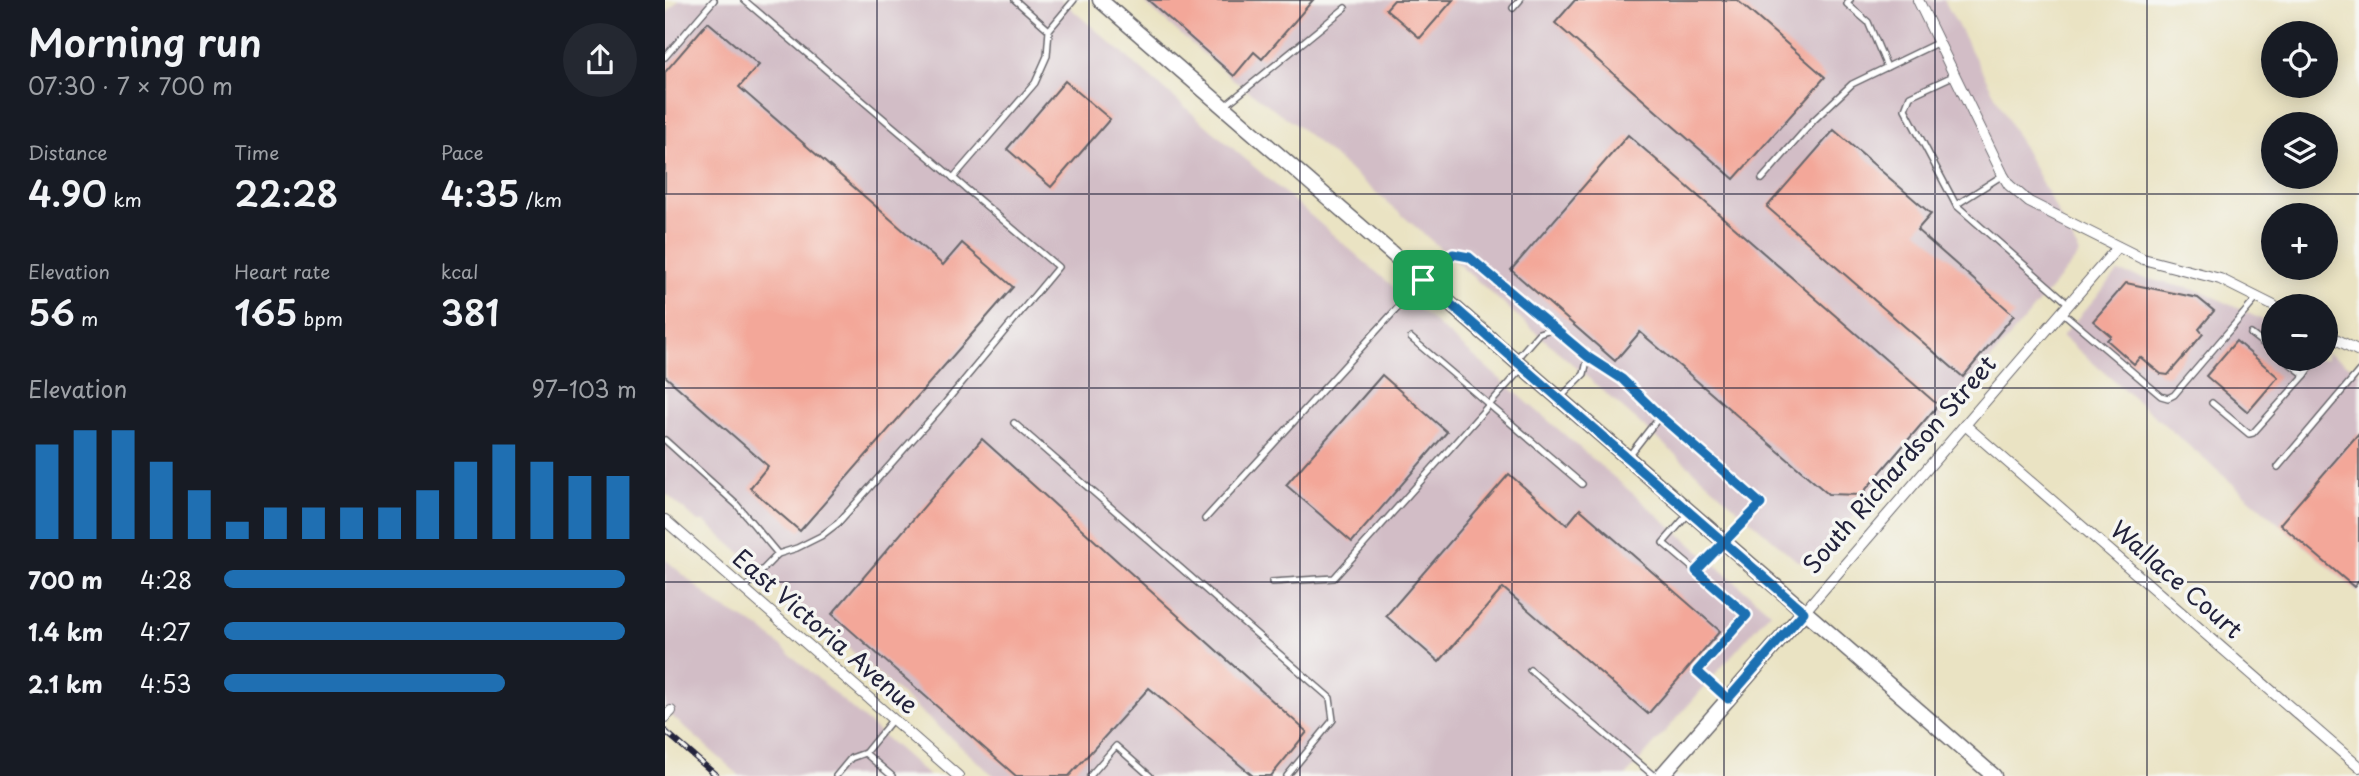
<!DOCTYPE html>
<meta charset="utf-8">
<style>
:root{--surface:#171b24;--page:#242831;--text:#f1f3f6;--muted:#9ea1a6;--accent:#1f6fb2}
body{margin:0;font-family:"Playpen Sans",sans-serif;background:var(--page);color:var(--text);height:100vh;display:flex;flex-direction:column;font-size:26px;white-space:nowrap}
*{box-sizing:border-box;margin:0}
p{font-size:23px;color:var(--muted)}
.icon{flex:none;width:38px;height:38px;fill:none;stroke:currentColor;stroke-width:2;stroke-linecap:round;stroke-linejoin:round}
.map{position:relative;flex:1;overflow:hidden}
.panel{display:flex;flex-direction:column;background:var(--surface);width:665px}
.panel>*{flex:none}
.fabs{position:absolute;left:1596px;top:21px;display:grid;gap:14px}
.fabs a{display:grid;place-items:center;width:77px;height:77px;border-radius:50%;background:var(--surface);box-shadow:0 4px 18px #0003;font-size:35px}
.pin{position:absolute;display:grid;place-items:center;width:60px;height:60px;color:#fff;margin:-30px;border-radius:14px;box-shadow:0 4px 10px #0006}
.round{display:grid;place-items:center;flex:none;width:74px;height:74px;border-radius:37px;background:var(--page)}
.head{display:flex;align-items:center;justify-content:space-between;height:119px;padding:0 28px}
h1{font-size:38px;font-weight:600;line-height:52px}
.metrics{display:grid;grid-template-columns:repeat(3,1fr);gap:10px;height:119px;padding:7px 28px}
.metrics div{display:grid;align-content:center}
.metrics b{font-size:35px;font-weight:600}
.metrics small{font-size:19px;font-weight:400}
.metrics p{font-size:19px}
.chart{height:196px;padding:14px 28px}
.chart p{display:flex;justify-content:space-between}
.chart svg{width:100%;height:126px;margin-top:7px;stroke:var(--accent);stroke-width:6}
ul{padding:0 28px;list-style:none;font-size:23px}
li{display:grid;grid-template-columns:112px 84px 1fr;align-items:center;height:52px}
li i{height:18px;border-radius:9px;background:var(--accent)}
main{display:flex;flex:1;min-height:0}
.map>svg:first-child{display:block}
.industrial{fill:#d2bdc6}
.building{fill:#f3a799}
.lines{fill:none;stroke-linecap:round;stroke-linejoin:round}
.lane-casing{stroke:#68666b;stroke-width:8}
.street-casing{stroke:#68666b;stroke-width:12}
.secondary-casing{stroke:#68666b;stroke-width:17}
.lane{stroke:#fff;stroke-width:5}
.street{stroke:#fff;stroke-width:10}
.secondary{stroke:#fff;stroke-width:14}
.rail-casing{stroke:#22223b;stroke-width:6}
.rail{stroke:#f6f6f2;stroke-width:3.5;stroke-dasharray:10;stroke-linecap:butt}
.route-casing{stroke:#fff;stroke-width:14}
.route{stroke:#1f6fb2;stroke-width:9}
.grid{fill:none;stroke:#22223b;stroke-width:2;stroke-opacity:0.55}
.labels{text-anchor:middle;stroke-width:7;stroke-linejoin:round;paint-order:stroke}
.street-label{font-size:24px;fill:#22223b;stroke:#f6f6f2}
</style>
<main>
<section class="panel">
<div class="head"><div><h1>Morning run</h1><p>07:30 · 7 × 700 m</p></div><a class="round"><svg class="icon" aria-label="share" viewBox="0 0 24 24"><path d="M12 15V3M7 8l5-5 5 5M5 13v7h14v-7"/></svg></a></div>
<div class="metrics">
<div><p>Distance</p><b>4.90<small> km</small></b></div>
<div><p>Time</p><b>22:28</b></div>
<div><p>Pace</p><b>4:35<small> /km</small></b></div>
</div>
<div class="metrics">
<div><p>Elevation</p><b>56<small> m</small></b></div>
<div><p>Heart rate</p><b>165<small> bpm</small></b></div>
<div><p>kcal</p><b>381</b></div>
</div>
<div class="chart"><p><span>Elevation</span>97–103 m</p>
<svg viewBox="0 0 160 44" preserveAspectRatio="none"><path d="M5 44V11M15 44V6M25 44V6M35 44V17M45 44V27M55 44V38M65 44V33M75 44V33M85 44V33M95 44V33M105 44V27M115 44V17M125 44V11M135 44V17M145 44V22M155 44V22"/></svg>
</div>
<ul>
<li><b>700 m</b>4:28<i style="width:97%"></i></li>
<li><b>1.4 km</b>4:27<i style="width:97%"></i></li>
<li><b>2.1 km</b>4:53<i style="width:68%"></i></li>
</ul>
</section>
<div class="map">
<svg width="1694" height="776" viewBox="0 0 1694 776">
<rect width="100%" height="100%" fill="#f6f6f2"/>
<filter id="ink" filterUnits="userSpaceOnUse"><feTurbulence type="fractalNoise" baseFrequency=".0143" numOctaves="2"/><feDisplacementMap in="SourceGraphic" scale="14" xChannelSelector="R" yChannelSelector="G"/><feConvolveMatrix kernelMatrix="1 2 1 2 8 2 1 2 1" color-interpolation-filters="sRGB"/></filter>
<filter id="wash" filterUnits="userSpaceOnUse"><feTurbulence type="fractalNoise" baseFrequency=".00686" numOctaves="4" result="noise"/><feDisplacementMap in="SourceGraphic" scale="28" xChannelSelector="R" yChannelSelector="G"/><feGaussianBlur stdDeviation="1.57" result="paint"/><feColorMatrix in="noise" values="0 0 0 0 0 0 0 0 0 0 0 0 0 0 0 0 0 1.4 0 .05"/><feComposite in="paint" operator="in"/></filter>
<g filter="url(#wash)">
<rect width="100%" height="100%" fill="#eae3c3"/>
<g class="industrial">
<polygon points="14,0 396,0 1105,612 961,776 329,776 40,522 33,522 0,493 0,15"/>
<polygon points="476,0 1279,0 1415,254 1271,424 1149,561 1132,561 752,228 633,126 571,82"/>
<polygon points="1453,272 1539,292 1608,325 1608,359 1661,359 1661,353 1694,371 1694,593 1397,336"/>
<polygon points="0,559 53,605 95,628 264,776 75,776 0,710"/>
</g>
<g id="blocks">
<g class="building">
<polygon points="483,0 648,0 597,59 589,52 569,76"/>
<polygon points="729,0 788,0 755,38 721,9"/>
<polygon points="910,0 1072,0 1160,77 1069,179 890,23"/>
<polygon points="43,22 94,65 74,87 278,265 297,243 348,287 135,531 85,488 103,466 0,376 0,72"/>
<polygon points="400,81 445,119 386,187 342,149"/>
<polygon points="1169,130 1266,214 1252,230 1349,315 1298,377 1102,207"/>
<polygon points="963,135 1273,405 1196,495 1163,494 975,332 950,361 846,270"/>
<polygon points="1461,283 1533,298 1549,311 1534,329 1538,334 1503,375 1496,374 1475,357 1469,364 1442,340 1446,336 1428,321"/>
<polygon points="1571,341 1613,377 1583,412 1541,376"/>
<polygon points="717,375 782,432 687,542 621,485"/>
<polygon points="1694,433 1694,581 1689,587 1615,524"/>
<polygon points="317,439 642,732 606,776 588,776 484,688 404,776 351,776 167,614"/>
<polygon points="844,474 902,525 915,509 1055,631 983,714 838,588 774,662 721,616"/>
</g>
</g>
</g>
<g filter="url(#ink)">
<use href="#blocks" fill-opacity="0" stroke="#68666b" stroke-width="2"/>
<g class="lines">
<g class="lane-casing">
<g id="lane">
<polyline points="79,0 393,267 275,409 173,523 156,536 132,548 113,554 79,589"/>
<polyline points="350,0 384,30"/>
<polyline points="1185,0 1182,4 1203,22 1222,67"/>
<polyline points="848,8 855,0"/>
<polyline points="0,57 49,0"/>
<polyline points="1290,75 1245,96 1240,109 1291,205 1404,304"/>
<polyline points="561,105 680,8"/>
<polyline points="288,178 370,83 382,56 384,30 409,0"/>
<polyline points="1097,179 1149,120 1187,84 1274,42"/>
<polyline points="1291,205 1338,175"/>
<polyline points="1397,312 1496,396 1503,398 1509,395 1592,298"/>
<polyline points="1586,334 1608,351"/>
<polyline points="746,338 917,484"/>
<polyline points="852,358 874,333 889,328 923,357 957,379 995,416 963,457"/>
<polyline points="1619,359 1640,375"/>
<polyline points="896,397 919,374 923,357"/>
<polyline points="1547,403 1584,434 1588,433 1640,375 1651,359"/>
<polyline points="995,416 1095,504 1031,571 1082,615 1032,671 1061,697"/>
<polyline points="349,423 665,698 668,720 622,776"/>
<polyline points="0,440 72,505 113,554"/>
<polyline points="1613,467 1694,371"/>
<polyline points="1025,512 998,543 1031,571"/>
<polyline points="540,519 758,280 788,254 804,257 889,328"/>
<polyline points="607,582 669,578 858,367"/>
<polyline points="865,670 989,776"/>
<polyline points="171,776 186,758 200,753"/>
<polyline points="227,776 200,753 228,719"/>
<polyline points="425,776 451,746 485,776"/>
</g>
</g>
<g class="street-casing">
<g id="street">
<polyline points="1253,0 1338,175 1344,185 1364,202 1478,259 1555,279 1609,306"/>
<polyline points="1661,334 1694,351"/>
<polyline points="1300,425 1694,767"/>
<polyline points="0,520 293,776"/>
<polyline points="1139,612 1453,247"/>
<polyline points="0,717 6,711"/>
</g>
</g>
<g class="secondary-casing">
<g id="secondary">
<polyline points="435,0 1329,776"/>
<polyline points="996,776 1139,612"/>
</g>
</g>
<use href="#lane" class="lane"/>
<use href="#street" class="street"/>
<use href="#secondary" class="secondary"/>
<g class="rail-casing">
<polyline id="rail" points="0,731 52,776"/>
</g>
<use href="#rail" class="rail"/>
</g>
</g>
<g class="lines" filter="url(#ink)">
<g class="route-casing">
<path id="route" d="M 758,280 C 885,391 1012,501 1139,612 L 1063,699 L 1032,671 L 1082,615 L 1031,571 L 1096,504 L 995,416 L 957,379 L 923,357 L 804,257 L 788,254 L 758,280"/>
</g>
<use href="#route" class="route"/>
</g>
<path class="grid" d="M 212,0 L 212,776M 424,0 L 424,776M 635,0 L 635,776M 847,0 L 847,776M 1059,0 L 1059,776M 1270,0 L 1270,776M 1482,0 L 1482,776M 0,194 L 1694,194M 0,388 L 1694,388M 0,582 L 1694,582"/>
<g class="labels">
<g class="street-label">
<text transform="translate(1235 465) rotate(-49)" y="8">South Richardson Street</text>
<text transform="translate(1511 580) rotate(41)" y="8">Wallace Court</text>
<text transform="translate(160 632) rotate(41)" y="8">East Victoria Avenue</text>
</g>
</g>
</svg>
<div class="fabs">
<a><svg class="icon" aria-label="locate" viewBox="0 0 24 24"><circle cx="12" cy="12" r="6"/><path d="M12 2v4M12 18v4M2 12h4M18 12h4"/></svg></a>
<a><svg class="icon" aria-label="layers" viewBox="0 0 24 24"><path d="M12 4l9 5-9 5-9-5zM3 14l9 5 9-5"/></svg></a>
<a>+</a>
<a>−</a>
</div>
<div class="pin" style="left:758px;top:280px;background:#1e9e55"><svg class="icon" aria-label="arrive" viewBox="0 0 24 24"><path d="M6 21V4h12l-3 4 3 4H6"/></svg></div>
</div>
</main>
